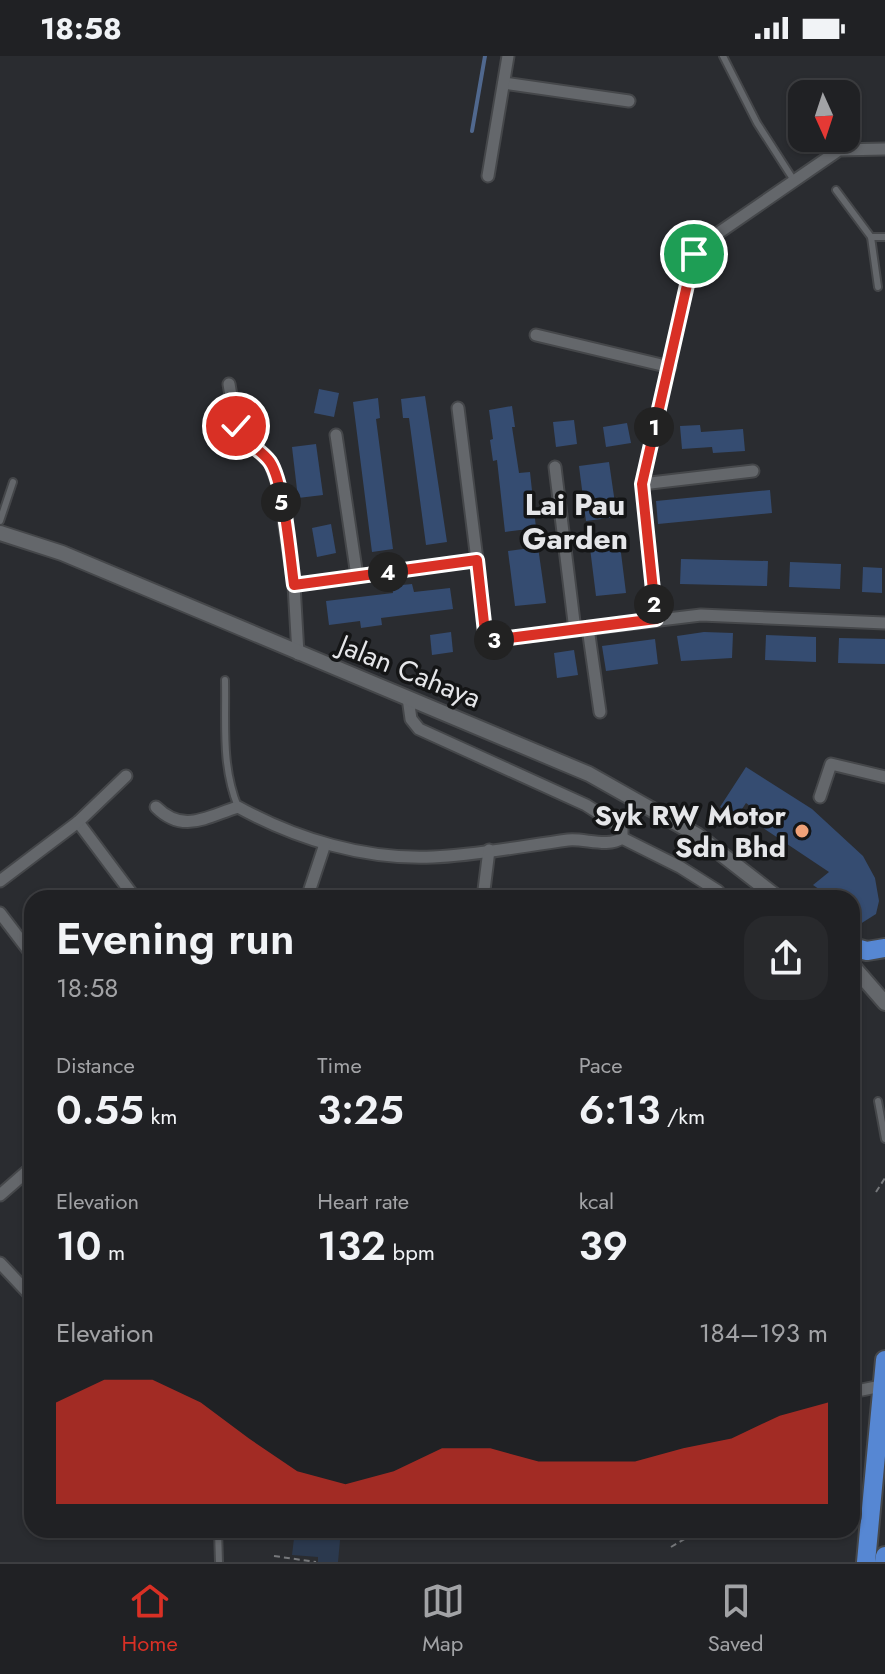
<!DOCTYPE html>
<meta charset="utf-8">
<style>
:root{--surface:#202124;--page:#28292c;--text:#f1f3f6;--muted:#a2a3a6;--line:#3d3e41;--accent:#d93025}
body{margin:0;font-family:Jost,sans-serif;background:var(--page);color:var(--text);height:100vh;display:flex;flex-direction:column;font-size:30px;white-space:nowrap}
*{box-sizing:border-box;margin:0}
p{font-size:26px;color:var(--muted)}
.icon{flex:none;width:44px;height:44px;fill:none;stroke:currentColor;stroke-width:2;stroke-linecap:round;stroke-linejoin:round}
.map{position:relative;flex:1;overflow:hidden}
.sheet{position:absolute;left:24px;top:834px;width:836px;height:648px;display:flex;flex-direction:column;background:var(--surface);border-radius:24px;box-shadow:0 2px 6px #0004,0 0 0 2px var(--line)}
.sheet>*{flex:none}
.needle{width:52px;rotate:177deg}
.controls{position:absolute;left:788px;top:24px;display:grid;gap:16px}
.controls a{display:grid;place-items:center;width:72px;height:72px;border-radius:16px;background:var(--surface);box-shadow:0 2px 6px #0004,0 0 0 2px var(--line);font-size:40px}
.pin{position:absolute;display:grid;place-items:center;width:68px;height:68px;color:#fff;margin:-34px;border:4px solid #fff;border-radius:50%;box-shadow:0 2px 8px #0007}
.km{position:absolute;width:40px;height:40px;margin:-20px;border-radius:50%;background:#222;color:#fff;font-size:22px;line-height:40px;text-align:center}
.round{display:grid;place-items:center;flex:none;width:84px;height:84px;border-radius:24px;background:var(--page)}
.head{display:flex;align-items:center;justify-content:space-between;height:136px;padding:0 32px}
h1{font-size:44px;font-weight:600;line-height:60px}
.stats{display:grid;grid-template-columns:repeat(3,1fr);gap:12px;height:136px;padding:8px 32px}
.stats div{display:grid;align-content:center}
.stats b{font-size:40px;font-weight:600}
.stats small{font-size:22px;font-weight:400}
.stats p{font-size:22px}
.chart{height:224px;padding:16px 32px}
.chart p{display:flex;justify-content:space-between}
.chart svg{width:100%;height:144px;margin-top:8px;fill:var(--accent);opacity:.7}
.status{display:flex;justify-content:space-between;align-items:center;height:56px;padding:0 40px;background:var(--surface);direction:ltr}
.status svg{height:22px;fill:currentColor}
.tabs{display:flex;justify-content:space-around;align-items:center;height:112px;border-top:2px solid var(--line);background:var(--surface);font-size:22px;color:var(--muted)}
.tabs a{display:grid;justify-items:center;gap:4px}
.tabs .on{color:var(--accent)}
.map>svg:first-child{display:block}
.green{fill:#2b394e}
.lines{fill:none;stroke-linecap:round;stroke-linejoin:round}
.stream{stroke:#50688e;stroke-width:4}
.building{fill:#354c71}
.service-casing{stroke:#45474a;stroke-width:10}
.minor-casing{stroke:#45474a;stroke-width:15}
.tertiary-casing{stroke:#45474a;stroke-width:18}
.trunk-casing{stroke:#45474a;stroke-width:22}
.path{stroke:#76787b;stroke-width:2;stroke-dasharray:6 4;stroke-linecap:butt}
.service{stroke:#64676b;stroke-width:6}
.minor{stroke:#64676b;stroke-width:11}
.tertiary{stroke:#64676b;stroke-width:14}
.trunk{stroke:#5687d3;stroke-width:18}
.route-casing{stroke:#fff;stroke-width:16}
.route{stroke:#d93025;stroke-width:10}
.poi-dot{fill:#f0a279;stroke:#141516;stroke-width:3}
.labels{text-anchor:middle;stroke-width:7;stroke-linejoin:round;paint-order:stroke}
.street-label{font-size:28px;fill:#e5e6e9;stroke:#141516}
.poi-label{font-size:28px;font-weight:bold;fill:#e5e6e9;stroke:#141516;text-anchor:end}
.neighbourhood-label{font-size:30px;font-weight:bold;fill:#e5e6e9;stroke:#141516}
</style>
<div class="status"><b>18:58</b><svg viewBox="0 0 49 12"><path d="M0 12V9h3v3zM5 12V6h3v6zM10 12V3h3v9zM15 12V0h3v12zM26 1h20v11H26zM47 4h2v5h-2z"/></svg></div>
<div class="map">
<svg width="885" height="1506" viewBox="0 0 885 1506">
<rect width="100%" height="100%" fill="#2a2c30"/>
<polygon class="green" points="295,1474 341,1474 338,1506 318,1506 318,1501 292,1499"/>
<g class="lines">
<polyline class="stream" points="472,75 485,0"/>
</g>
<g class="building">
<polygon points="319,333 339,337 334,361 314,357"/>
<polygon points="425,340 447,486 426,489 409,362 403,362 401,343"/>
<polygon points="378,342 380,362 376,363 393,493 372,496 353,346"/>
<polygon points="512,350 515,371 512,371 519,417 530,416 536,472 505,476 497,404 493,405 490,384 493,383 489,354"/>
<polygon points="574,364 577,388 556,391 553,366"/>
<polygon points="627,367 631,387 606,391 603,371"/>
<polygon points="700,369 701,376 743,373 745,395 713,397 712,391 682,393 680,370"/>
<polygon points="316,388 323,439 298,442 292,391"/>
<polygon points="609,406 617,461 586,465 579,410"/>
<polygon points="770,434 772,457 658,468 656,445"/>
<polygon points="331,468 336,497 317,501 312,472"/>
<polygon points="619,481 626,537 596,540 589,484"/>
<polygon points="538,491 546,547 515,550 508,495"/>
<polygon points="681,503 768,505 767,530 680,528"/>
<polygon points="790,506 841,508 840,533 789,531"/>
<polygon points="863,511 882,512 882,537 862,536"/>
<polygon points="412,528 414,536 450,532 453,553 381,562 382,569 361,572 360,565 329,569 326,545 393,537 392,530"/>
<polygon points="451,576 453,596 432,599 430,579"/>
<polygon points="704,576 733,577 732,602 681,605 677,580"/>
<polygon points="766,579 816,581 816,606 765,604"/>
<polygon points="839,582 885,583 885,608 838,607"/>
<polygon points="655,583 658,608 606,615 602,590"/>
<polygon points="574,594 578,619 557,622 554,597"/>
<polygon points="746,711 812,753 863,800 875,822 879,845 876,858 857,870 852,867 852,842 832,842 813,829 829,816 757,768 763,760 746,747 736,762 720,751"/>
</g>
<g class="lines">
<g class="service-casing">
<g id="service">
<polyline points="723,0 757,67 793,123"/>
<polyline points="836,134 871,181"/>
<polyline points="878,231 871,181 885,181"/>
<polyline points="0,465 13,426"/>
<path d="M 225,624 C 226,668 221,709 238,751"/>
<polyline points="878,1045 885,1083"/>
<polyline points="218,1474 219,1506"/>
</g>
</g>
<g class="minor-casing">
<g id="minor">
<polyline points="504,27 629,45"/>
<polyline points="488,120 508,0"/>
<polyline points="536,279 670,311"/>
<polyline points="229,328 237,375 270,406 279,431 294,529 298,598"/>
<polyline points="458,352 477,504"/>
<polyline points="336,379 357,520"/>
<polyline points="555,411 575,574"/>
<polyline points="642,428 753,415"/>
<polyline points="294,529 477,504 486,585 701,559 885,567"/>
<polyline points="656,563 642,428 694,198 698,191 839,94 885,93"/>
<polyline points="588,572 600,656"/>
<polyline points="408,642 411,663 419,673 586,749 622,772 622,782"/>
<polyline points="820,741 831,708 885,721"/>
<path d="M 156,751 C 183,778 206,761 238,751 C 296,783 365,804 433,801 C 478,799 523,790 568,784 C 584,782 608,792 622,782 L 680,811 L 718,835"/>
<polyline points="78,766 135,842"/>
<polyline points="0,825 78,766 126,720"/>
<polyline points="307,842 325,788"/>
<polyline points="483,842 489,794"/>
<polyline points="0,857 32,899"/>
<polyline points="0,1139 32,1111"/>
<polyline points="0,1207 32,1241"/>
<polyline points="852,1336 881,1330"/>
</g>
</g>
<g class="tertiary-casing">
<g id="tertiary">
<polyline points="0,477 62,497 589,718 697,779 778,842"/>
<polyline points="852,909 885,947"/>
</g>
</g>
<g class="trunk-casing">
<g id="trunk">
<polyline points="852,891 867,895 885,892"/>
<polyline points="866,1506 885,1304"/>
<polyline points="884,1506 885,1500"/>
</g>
</g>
<g class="path">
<polyline points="876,1136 885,1122"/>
<polyline points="671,1491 700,1474"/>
<polyline points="274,1500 316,1506"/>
</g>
<use href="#service" class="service"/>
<use href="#minor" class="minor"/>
<use href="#tertiary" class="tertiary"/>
<use href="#trunk" class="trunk"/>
</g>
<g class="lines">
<g class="route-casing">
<path id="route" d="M 236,370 C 241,386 260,392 270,406 C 284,427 290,500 294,529 L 477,504 L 486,585 L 656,563 L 642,428 L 694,198"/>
</g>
<use href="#route" class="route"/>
</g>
<circle class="poi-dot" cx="802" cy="775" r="8"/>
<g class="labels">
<g class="street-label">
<text transform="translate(410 615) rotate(22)" y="10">Jalan Cahaya</text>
</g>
<g class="poi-label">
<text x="786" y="769">Syk RW Motor<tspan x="786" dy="32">Sdn Bhd</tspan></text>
</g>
<g class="neighbourhood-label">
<text x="575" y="459">Lai Pau<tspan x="575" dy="34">Garden</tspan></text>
</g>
</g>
</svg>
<div class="controls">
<a><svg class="needle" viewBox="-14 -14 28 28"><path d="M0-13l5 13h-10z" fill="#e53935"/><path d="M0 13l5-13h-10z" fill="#a2a3a6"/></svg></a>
</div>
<div class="pin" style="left:694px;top:198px;background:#1e9e55"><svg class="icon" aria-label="arrive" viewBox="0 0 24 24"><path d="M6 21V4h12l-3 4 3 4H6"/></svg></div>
<div class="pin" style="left:236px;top:370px;background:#d93025"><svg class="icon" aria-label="check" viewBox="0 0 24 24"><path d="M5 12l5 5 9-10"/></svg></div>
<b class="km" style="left:654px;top:371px">1</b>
<b class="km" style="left:654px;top:548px">2</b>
<b class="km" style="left:494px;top:584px">3</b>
<b class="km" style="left:388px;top:516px">4</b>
<b class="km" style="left:281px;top:446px">5</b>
<section class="sheet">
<div class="head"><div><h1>Evening run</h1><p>18:58</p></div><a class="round"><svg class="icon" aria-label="share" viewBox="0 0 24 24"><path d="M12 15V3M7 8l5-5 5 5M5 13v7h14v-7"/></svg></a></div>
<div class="stats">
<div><p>Distance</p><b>0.55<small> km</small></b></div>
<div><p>Time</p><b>3:25</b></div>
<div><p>Pace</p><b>6:13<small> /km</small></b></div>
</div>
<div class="stats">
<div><p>Elevation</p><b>10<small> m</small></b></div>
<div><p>Heart rate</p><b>132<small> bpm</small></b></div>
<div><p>kcal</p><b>39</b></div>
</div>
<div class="chart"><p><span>Elevation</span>184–193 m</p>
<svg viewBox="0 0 160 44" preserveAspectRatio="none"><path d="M0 44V13L10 6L20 6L30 13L40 24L50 34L60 38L70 34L80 27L90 27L100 31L110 31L120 31L130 27L140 24L150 17L160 13V44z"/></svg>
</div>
</section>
</div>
<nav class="tabs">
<a class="on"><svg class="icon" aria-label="home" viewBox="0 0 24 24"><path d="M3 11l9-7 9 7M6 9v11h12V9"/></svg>Home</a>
<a><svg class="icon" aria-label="map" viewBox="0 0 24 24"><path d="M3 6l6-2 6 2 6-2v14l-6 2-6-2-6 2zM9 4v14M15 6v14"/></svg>Map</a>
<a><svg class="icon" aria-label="saved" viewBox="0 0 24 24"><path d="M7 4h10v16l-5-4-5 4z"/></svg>Saved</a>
</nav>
